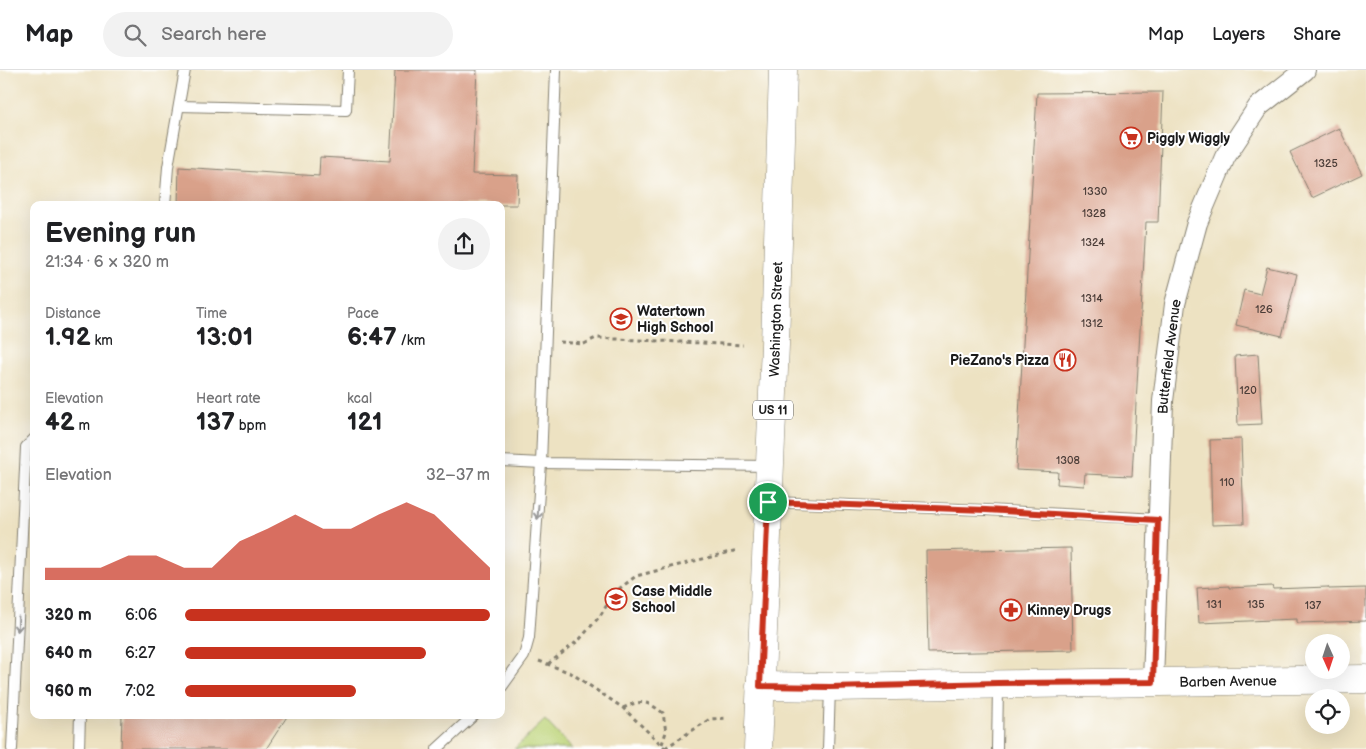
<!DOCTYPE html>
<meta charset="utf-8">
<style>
:root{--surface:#fff;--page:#f2f2f2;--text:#202124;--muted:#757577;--line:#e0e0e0;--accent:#c8321e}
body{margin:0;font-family:"Balsamiq Sans",sans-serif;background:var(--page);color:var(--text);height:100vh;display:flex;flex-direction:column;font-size:19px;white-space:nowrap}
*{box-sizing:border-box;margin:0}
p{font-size:16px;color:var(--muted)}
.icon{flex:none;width:28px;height:28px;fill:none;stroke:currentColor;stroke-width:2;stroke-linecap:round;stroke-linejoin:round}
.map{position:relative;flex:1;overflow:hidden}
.side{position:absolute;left:30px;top:131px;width:475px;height:518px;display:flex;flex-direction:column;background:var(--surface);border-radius:10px;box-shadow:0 5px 20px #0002}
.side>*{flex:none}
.needle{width:32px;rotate:177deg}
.tools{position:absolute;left:1305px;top:564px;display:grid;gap:10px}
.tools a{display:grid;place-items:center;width:45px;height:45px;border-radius:50%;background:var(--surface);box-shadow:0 5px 20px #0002;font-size:25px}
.pin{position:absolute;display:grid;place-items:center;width:42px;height:42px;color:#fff;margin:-21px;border:2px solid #fff;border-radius:50%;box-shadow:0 1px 5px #0007}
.round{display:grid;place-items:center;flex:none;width:52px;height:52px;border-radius:26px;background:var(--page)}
.summary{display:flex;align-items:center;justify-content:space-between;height:85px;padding:0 15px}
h1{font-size:28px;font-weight:800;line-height:38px}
.stats{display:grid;grid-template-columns:repeat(3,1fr);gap:8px;height:85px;padding:5px 15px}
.stats div{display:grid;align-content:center}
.stats b{font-size:25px;font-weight:800}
.stats small{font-size:14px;font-weight:400}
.stats p{font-size:14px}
.chart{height:140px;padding:10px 15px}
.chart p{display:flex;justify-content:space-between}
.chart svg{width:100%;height:90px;margin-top:5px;fill:var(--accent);opacity:.7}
ul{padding:0 15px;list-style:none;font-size:16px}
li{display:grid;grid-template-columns:80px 60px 1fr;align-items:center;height:38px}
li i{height:12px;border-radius:6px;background:var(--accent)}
header{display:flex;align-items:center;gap:30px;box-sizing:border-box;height:70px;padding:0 25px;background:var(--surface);border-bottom:1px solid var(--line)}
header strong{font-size:24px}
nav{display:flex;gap:28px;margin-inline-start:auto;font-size:18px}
.search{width:350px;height:45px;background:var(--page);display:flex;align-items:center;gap:12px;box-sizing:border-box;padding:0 18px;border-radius:28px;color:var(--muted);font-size:19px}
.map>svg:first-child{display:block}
.green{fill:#bdd479;stroke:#6c784a}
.building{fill:#d9a18a}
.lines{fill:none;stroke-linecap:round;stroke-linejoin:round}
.lane-casing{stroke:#847f6f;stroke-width:12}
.street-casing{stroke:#847f6f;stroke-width:22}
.secondary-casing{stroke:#847f6f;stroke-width:29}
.primary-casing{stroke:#847f6f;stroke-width:29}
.path{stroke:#847f6f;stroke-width:3;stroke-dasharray:4 4;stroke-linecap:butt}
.lane{stroke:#fff;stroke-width:10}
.street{stroke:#fff;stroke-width:20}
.secondary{stroke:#fff;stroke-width:28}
.primary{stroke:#fff;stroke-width:28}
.oneway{stroke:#999}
.route-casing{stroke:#fff;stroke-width:10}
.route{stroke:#c8321e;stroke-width:6}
.labels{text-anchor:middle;stroke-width:4;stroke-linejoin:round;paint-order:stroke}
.number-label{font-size:11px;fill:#4b3d38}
.shield{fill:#fff;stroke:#606060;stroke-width:1}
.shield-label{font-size:12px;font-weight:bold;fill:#1c1c1c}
.poi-label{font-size:14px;font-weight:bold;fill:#1c1c1c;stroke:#fff;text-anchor:start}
.street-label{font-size:14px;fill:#1c1c1c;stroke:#fff}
</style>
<header>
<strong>Map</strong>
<div class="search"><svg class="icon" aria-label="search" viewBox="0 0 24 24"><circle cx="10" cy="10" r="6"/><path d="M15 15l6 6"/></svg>Search here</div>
<nav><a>Map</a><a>Layers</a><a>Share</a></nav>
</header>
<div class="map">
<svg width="1366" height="679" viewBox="0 0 1366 679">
<rect width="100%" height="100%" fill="#fff"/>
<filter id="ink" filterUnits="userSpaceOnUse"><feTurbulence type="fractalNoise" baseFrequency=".02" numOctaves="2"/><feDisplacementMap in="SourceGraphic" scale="10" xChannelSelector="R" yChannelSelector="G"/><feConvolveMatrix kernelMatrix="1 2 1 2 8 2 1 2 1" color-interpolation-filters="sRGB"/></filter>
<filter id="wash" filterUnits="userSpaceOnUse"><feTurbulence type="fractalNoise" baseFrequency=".0096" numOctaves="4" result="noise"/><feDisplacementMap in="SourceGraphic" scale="20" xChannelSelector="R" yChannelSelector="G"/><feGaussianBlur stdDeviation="1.12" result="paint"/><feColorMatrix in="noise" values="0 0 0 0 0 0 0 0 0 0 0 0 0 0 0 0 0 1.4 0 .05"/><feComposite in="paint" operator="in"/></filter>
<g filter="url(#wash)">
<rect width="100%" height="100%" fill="#ede2c2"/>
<polygon class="green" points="545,650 572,679 514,679"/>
<g id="blocks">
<g class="building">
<polygon points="395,0 477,0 472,104 518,105 517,135 178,135 179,97 319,106 320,87 390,91"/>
<polygon points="1163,22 1158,152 1146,152 1132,406 1085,404 1084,416 1057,414 1058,402 1016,400 1037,23"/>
<polygon points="1339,58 1362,104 1312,128 1290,82"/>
<polygon points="1267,197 1297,204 1282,266 1236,255 1244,220 1260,224"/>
<polygon points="1258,284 1262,354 1238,355 1235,286"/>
<polygon points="1241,369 1244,454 1212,455 1210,370"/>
<polygon points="1071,478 1073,580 928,583 926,481"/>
<polygon points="1229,516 1229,518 1272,516 1273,519 1328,517 1329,519 1366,518 1366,551 1297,553 1297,549 1199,553 1197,518"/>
<polygon points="122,645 288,645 266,679 121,679"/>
</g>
</g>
</g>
<g filter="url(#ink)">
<use href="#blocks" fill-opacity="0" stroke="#847f6f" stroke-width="1"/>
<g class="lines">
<g class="lane-casing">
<g id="lane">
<polyline points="556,0 541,393 770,396"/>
<polyline points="179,36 346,40 348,0"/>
<polyline points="165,135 168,97 185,0"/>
<polyline points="501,391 541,393 529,568 524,586 501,618"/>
<polyline points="769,432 986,440 1158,449"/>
<polyline points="12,679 26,377 34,369"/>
<polyline points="79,679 80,645"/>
<polyline points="437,679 474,645"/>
<polyline points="828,679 830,618"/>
<polyline points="997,679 998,616"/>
</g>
</g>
<g class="street-casing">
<g id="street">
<path id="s1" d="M 1153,612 L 1163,331 L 1175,234 L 1197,153 L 1225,87 L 1258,37 L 1305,0"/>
</g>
</g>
<g class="secondary-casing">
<g id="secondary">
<path id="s2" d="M 760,616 L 830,617 L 1366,609"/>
</g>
</g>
<g class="primary-casing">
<g id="primary">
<path id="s3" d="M 758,679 L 775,275 L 783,0"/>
</g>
</g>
<g class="path">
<polyline points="560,272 584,274 596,268 743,275"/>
<polyline points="539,591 571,603 623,638 666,679"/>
<polyline points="548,594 579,570 600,546 615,522 636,506 738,480"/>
<path d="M 623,638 C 642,629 647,631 663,643 L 666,662 L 662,674"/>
<polyline points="665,678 710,649 728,648"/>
</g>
<use href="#lane" class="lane"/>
<use href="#street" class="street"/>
<use href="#secondary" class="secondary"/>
<use href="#primary" class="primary"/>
</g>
<defs><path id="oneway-shaft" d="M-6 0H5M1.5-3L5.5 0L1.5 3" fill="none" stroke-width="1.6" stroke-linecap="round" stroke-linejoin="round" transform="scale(1.25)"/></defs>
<g class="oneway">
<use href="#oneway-shaft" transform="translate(538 442) rotate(94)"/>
<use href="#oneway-shaft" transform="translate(18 554) rotate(93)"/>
</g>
</g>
<g class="lines" filter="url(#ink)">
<g class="route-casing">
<polygon id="route" points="768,432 986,440 1158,450 1153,612 998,613 830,617 760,616"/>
</g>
<use href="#route" class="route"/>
</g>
<defs>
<g id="supermarket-ring" transform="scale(1.125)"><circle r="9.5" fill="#fff" stroke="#c8321e" stroke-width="1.5"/><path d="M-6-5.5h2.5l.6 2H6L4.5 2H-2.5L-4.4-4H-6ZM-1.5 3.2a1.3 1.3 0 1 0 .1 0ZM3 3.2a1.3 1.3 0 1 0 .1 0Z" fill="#c8321e"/></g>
<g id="school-ring" transform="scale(1.125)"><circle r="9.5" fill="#fff" stroke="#c8321e" stroke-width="1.5"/><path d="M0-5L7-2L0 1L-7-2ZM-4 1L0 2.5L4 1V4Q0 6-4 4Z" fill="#c8321e"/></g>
<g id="restaurant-ring" transform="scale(1.125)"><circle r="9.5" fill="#fff" stroke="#c8321e" stroke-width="1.5"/><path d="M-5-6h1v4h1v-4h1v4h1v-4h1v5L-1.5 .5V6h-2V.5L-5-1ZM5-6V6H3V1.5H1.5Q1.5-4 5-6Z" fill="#c8321e"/></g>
<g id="pharmacy-ring" transform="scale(1.125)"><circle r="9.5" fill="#fff" stroke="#c8321e" stroke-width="1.5"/><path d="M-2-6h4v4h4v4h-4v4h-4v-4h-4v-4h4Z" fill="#c8321e"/></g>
</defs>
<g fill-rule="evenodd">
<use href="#supermarket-ring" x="1131" y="68"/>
<use href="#school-ring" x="621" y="249"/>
<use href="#restaurant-ring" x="1065" y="290"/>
<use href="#school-ring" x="616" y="529"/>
<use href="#pharmacy-ring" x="1011" y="540"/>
</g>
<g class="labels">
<g class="number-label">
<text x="1326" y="97">1325</text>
<text x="1095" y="125">1330</text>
<text x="1094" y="147">1328</text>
<text x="1093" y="176">1324</text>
<text x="1092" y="232">1314</text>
<text x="1264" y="243">126</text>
<text x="1092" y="257">1312</text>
<text x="1248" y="324">120</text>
<text x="1068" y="394">1308</text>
<text x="1227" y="416">110</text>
<text x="1214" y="538">131</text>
<text x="1256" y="538">135</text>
<text x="1313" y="539">137</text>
</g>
<rect class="shield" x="753" y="330.5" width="40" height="19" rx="4"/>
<g class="shield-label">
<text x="773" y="344">US 11</text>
</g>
<g class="poi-label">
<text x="1147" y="73">Piggly Wiggly</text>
<text x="637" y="246">Watertown<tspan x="637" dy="16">High School</tspan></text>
<text x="1049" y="295" text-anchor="end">PieZano's Pizza</text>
<text x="632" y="526">Case Middle<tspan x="632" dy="16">School</tspan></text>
<text x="1027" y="545">Kinney Drugs</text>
</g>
<g class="street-label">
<text dy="5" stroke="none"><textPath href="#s3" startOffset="430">Washington Street</textPath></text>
<text dy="5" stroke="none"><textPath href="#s1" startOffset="326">Butterfield Avenue</textPath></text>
<text dy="5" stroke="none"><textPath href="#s2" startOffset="468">Barben Avenue</textPath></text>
</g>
</g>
</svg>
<div class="tools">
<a><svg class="needle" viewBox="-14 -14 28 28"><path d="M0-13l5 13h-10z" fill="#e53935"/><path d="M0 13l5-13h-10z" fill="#757577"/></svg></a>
<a><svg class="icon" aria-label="locate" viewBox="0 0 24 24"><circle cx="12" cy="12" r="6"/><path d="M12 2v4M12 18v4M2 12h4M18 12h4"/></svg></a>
</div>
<div class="pin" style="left:768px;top:432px;background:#1e9e55"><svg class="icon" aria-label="arrive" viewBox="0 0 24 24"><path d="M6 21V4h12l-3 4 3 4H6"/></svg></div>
<section class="side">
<div class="summary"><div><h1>Evening run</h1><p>21:34 · 6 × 320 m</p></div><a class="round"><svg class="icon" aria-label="share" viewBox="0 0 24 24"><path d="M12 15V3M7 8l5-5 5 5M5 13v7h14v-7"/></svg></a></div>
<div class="stats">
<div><p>Distance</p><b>1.92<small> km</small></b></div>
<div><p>Time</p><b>13:01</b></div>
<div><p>Pace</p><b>6:47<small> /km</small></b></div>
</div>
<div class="stats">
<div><p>Elevation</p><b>42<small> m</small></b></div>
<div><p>Heart rate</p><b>137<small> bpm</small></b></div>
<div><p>kcal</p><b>121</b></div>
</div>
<div class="chart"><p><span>Elevation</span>32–37 m</p>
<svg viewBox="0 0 160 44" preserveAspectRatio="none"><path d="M0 44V38L10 38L20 38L30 32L40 32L50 38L60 38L70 25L80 19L90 12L100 19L110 19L120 12L130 6L140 12L150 25L160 38V44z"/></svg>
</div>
<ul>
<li><b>320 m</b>6:06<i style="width:100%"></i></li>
<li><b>640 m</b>6:27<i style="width:79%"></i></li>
<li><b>960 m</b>7:02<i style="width:56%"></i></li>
</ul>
</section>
</div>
